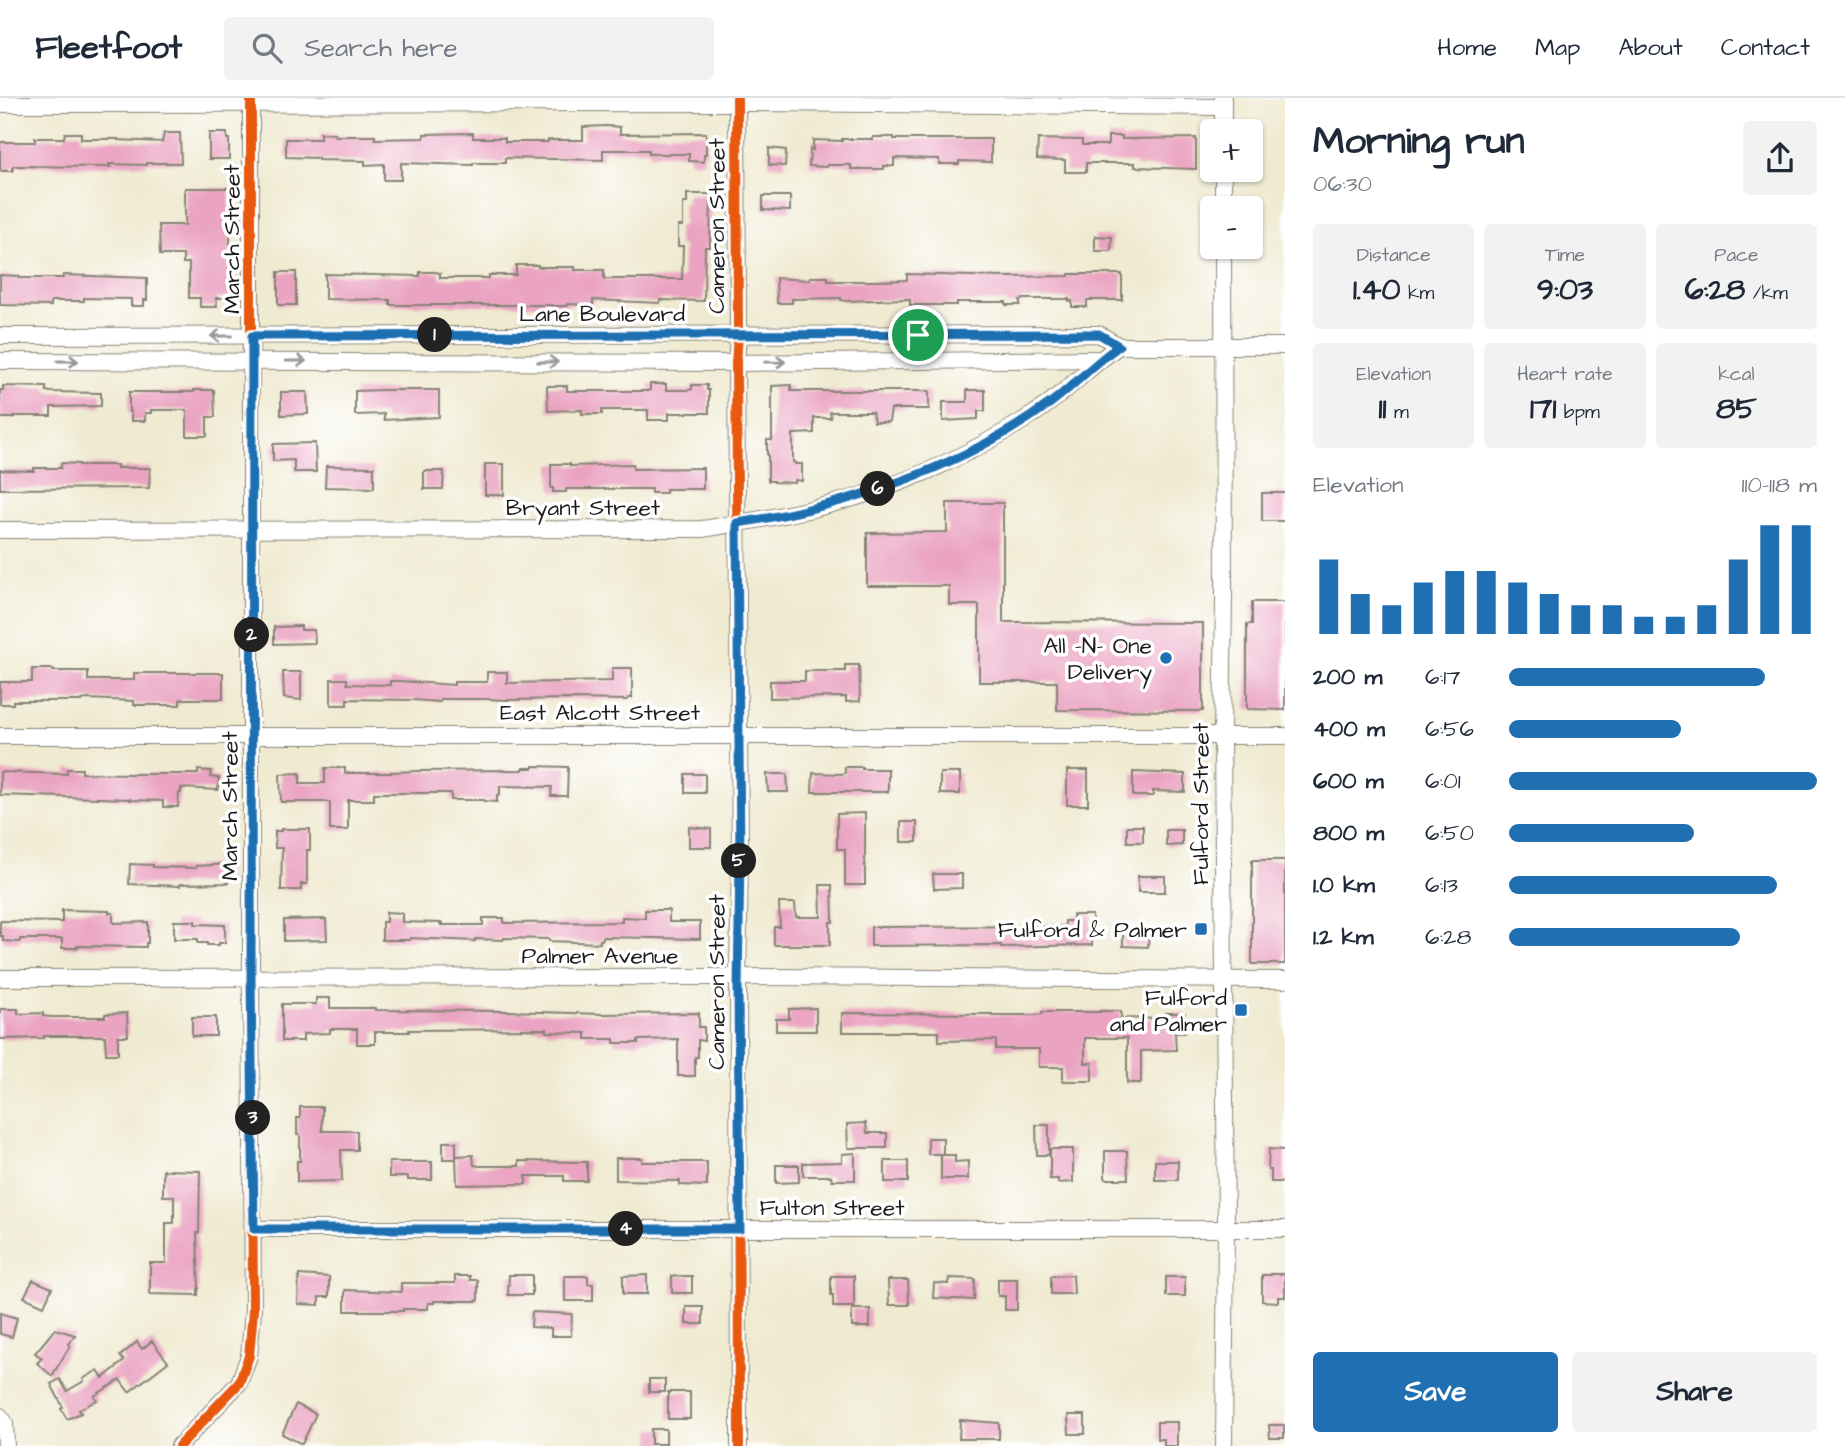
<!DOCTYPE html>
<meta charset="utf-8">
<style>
:root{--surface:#fff;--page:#f2f2f3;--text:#1f2937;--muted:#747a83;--line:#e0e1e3;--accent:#1f6fb2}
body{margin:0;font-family:"Architects Daughter",sans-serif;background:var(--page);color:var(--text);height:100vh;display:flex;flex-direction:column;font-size:26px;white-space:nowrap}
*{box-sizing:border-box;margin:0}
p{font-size:23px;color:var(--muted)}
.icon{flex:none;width:38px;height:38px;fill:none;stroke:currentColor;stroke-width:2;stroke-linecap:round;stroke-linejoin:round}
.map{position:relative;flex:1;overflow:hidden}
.details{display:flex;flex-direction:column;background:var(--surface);width:560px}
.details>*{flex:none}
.buttons{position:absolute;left:1200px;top:21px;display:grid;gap:14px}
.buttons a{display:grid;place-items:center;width:63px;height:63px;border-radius:7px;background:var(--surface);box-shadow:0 2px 5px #0004;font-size:35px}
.pin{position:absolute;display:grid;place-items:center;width:60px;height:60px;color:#fff;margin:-30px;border:4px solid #fff;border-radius:50%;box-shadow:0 2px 7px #0007}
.km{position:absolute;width:35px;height:35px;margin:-18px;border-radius:50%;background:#222;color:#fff;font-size:19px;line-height:35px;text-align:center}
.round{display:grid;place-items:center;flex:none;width:74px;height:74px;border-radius:7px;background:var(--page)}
.headline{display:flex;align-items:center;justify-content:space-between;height:119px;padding:0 28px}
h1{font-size:38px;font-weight:700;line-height:52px}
.figures{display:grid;grid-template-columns:repeat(3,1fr);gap:10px;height:119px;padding:7px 28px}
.figures div{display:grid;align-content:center;border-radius:7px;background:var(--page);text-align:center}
.figures b{font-size:30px;font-weight:700}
.figures small{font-size:19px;font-weight:400}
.figures p{font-size:19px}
.chart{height:196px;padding:14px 28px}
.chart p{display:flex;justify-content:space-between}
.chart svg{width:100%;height:126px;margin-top:7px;stroke:var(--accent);stroke-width:6}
.primary-button{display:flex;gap:14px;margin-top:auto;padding:14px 28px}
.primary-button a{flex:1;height:80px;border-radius:7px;background:var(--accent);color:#fff;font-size:28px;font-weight:700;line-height:80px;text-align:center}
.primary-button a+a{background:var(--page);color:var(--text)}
ul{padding:0 28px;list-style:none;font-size:23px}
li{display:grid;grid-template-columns:112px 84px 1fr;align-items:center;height:52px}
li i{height:18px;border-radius:9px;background:var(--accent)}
header{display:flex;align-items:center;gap:42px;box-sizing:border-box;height:98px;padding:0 35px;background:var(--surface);border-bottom:2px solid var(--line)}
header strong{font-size:33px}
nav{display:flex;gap:38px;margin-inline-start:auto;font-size:24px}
.search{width:490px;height:63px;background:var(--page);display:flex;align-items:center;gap:18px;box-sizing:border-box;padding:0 24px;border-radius:7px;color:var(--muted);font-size:26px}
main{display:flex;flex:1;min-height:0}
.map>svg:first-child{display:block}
.building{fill:#eaa3c1}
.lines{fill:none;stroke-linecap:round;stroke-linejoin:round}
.minor-casing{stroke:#868376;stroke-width:18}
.minor{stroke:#fff;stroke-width:16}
.cycleway-casing{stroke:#fff;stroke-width:15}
.cycleway{stroke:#e8590c;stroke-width:10}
.oneway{stroke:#999}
.route-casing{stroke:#fff;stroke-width:14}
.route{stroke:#1f6fb2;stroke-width:9}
.poi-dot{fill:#1f6fb2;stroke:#fff;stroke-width:2.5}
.labels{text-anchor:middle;stroke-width:7;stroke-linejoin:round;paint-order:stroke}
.street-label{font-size:23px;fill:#1c1c1c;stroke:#fff}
.poi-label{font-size:23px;fill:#1c1c1c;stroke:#fff;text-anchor:end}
</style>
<header>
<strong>Fleetfoot</strong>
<div class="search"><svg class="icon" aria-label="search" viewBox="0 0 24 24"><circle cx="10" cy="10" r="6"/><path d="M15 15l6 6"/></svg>Search here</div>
<nav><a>Home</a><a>Map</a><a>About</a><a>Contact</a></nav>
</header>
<main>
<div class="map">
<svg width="1285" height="1348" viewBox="0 0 1285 1348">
<rect width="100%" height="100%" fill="#fff"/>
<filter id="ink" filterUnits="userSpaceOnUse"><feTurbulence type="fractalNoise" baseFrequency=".0143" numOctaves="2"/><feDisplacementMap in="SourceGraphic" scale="14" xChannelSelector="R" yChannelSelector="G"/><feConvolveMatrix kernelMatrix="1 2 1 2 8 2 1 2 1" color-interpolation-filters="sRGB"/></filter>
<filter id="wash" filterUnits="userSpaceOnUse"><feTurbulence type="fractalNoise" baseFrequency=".00686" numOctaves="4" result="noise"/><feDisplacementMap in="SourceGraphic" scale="28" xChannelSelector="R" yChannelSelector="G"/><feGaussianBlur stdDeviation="1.57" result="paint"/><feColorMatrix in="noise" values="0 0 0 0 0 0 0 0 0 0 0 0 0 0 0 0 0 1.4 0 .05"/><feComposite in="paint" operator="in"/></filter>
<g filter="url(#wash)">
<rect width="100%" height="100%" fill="#efead0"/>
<g id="blocks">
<g class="building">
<polygon points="607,28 620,29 620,36 706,35 706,56 704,56 704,64 689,63 689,56 649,56 649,52 603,52 603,62 505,60 505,65 473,65 473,67 401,65 401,82 384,82 384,66 365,67 365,63 318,62 318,60 286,59 286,41 320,41 320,35 335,36 335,38 375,38 375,41 424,40 424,36 473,35 473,40 505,40 505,44 548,44 548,42 583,42 583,29"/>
<polygon points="65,35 81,35 81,41 118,41 118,42 162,44 164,35 180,35 181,65 146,65 146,67 109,66 110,69 13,68 13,73 0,73 0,44 35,44 35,40 64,40"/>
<polygon points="209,35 227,35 227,41 229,41 229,61 209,61"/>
<polygon points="1108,38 1122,38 1122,41 1196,40 1196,71 1135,69 1135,65 1086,65 1086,74 1065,74 1065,62 1037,61 1038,41 1082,42 1082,47 1108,47"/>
<polygon points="873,39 894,39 894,41 991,41 991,64 959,63 959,66 939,66 939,61 894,60 894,68 884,68 884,71 851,71 851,67 827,67 827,69 809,68 810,51 813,52 813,42 842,43 842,41 873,41"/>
<polygon points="769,50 786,52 785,68 769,67"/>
<polygon points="185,90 230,90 230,200 216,200 217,209 200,209 200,200 189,200 189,165 183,165 183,157 160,157 159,127 185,127"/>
<polygon points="687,96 711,96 710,149 705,149 704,203 660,202 660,205 593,202 593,207 567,206 567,208 553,208 553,207 390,207 390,202 325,201 325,176 420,178 420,174 435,174 440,175 440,180 489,180 489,177 516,177 516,167 538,167 538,169 575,169 575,172 604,172 604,181 682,181 683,148 678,148 678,128 683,128 683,105 687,105"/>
<polygon points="763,98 790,98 790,113 763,112"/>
<polygon points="1095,138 1112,139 1111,153 1095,153"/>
<rect x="278" y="174" width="18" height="33"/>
<polygon points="907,176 1005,179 1069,178 1069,176 1122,176 1122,202 1087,202 1087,209 1072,209 1072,203 1069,203 1069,201 1024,201 1020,202 1020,207 1006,207 1006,204 957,204 957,207 910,207 910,202 907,201 846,203 841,202 841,200 792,201 792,205 777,205 776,180 810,182 810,179 828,179 828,183 875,183 907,182"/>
<polygon points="0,177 19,178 19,180 63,180 63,177 147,180 147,202 144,202 144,208 131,208 131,201 84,200 84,203 51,203 51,208 0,207"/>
<polygon points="650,286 666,286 666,292 690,292 692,291 692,287 707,287 707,292 709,292 709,315 669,315 669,322 648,322 648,312 602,312 602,316 582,316 582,312 548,313 547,288 567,288 567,293 648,293 650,292"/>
<polygon points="791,287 791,293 929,293 929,311 891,311 889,324 874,324 872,314 830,314 831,320 814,320 814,335 793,336 793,364 795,364 795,366 802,366 802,383 795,382 795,385 774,384 774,383 768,383 768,356 767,356 767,342 772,342 772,288"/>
<polygon points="3,288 46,289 46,293 51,294 101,295 101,308 51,309 51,318 14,318 14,320 0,320 0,292 3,292"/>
<polygon points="194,292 214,292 215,319 207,319 207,338 187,338 187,312 151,312 151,315 145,315 145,323 131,323 131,314 129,314 129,294 194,294"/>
<polygon points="383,292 439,292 439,319 384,322 384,316 355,317 355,293"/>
<polygon points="967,292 985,292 985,313 978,313 978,321 943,323 943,304 967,304"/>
<polygon points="281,294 307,294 308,316 281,317"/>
<polygon points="315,345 316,374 294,374 294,362 273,363 273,346"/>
<polygon points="61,365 79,366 79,367 117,367 117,370 150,370 149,390 0,391 0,372 34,373 34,370 61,370"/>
<rect x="485" y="366" width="19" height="31"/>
<polygon points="551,366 570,366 570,368 633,366 633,371 703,370 703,391 666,391 666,395 651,395 651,391 566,391 566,394 553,394 553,390 551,390"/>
<polygon points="326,368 374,369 374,390 325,389"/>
<polygon points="424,373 444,373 443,391 424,391"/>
<rect x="1262" y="395" width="23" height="28"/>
<polygon points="947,405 1003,405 1003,524 1203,525 1203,613 1057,612 1057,584 979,584 979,507 949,507 949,488 867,488 867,435 947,434"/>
<polygon points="1252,504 1285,504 1285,612 1247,611 1247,526 1252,526"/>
<polygon points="301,528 301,532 314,532 315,545 274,546 274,529"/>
<polygon points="845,567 859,567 860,603 846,604 846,599 770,600 770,583 805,583 805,573 845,573"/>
<polygon points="612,570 632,570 632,600 628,600 628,602 568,601 507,602 487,601 440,601 440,604 413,602 347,601 347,607 331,607 331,581 347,581 347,586 390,587 390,583 400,583 454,587 454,584 487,584 487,574 507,574 507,585 612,583"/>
<polygon points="32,571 53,571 53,573 88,573 88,582 134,582 134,575 223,575 223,601 183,601 180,602 180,607 134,607 134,603 88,601 81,602 81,603 13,603 13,606 0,606 0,584 32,584"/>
<polygon points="283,574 301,574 301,602 284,600"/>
<polygon points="533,668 568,669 567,698 551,698 552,689 500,688 500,697 497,697 497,704 484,703 484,702 451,702 451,695 374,695 374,702 348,702 348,732 330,732 330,704 281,704 280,676 300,675 300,685 325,685 325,670 345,670 345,675 391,675 391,674 418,673 523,672 523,670 533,670"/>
<polygon points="845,669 862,669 862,671 888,671 888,694 812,694 813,675 843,676 845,675"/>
<polygon points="67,671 82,671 82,675 130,676 198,676 198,672 211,673 210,679 219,680 218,692 181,690 181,695 179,695 178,709 163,709 163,703 130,702 130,701 0,697 0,674 67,676"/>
<rect x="1067" y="672" width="21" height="35"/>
<polygon points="1133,674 1185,676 1185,694 1153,693 1153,698 1133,698"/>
<rect x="940" y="675" width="20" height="21"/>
<rect x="685" y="676" width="20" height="19"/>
<polygon points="767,676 787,676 788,694 768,694"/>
<polygon points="865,715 865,787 845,787 845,751 837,751 837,716"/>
<rect x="901" y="724" width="16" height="20"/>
<rect x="1127" y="728" width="16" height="16"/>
<polygon points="689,729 711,731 711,749 689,749"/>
<polygon points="281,731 310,731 310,752 307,752 307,786 301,786 301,792 281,792 282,750 275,750 275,733 281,733"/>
<polygon points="1166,732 1182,732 1182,747 1166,748"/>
<rect x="1252" y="762" width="33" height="104"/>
<polygon points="130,766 153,767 153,769 196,770 196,768 227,766 228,785 180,786 180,788 129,786"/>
<polygon points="933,776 962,776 962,790 934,791"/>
<rect x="1138" y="778" width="27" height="16"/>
<polygon points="820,787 832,787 833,824 830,824 830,847 774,847 774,829 780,829 779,805 795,805 796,819 821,819"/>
<polygon points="62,812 109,813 109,815 113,815 113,823 115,825 148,824 148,845 146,845 146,849 77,848 77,850 62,850 62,841 20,841 20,844 3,843 3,838 0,838 0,823 62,824"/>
<polygon points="645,812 669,812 669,824 700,824 700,841 603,839 602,842 600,842 600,845 549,843 549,841 504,840 503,842 475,841 475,843 410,840 410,842 382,842 382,824 386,824 386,814 402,815 402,824 442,825 441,827 483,827 483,820 504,820 504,825 622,824 622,819 645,820"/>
<polygon points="1073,817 1092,817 1092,847 1001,849 1001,847 871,848 871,829 1065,828 1065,823 1073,823"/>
<polygon points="326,821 327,842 284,843 284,822"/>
<polygon points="174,823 195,823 195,826 225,827 225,845 219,845 219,847 207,847 207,845 198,845 198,841 174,841"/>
<polygon points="1123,832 1149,832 1148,849 1123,848"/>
<polygon points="316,900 330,900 330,910 375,910 375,912 508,913 602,916 699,915 699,929 704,929 704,943 698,942 698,959 695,959 695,978 678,978 678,941 638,942 638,945 614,945 614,941 586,941 586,935 547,934 547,931 409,932 409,934 375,934 375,946 357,946 357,931 330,931 330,935 303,936 303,943 282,943 282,906 316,906"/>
<polygon points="816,910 816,933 776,933 776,921 789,921 789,911"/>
<polygon points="0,911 18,911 18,916 43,915 43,918 51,919 105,919 105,916 127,915 128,938 118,938 118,956 106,956 105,938 44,938 44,940 0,941"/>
<polygon points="1100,913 1121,913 1121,920 1166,921 1166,915 1185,915 1185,935 1175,935 1176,952 1141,953 1141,985 1127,985 1127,940 1085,940 1085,965 1092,965 1092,983 1063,983 1063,969 1039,969 1039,951 996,951 996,942 939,943 939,934 842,934 842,915 992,916 992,917 1034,917 1042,916 1042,914 1100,914"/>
<rect x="192" y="919" width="24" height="19"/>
<polygon points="300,1009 322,1009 322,1033 357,1033 357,1052 341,1052 342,1083 297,1084 297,1063 300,1063 300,1037 297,1037 297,1020 300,1020"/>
<polygon points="866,1025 867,1035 887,1035 887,1050 848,1050 847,1026"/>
<polygon points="1036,1027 1049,1027 1049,1057 1037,1057"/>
<rect x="928" y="1040" width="15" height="16"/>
<rect x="443" y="1044" width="13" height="17"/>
<polygon points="1050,1051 1073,1051 1073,1084 1058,1085 1058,1081 1050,1081"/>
<polygon points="1269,1051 1285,1052 1285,1084 1271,1084 1271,1072 1268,1072"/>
<polygon points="1105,1053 1127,1053 1128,1081 1105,1081"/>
<polygon points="855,1055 855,1082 832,1082 831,1078 803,1078 803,1065 842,1064 842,1056"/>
<polygon points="473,1057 474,1067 479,1068 519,1068 519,1063 587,1064 587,1083 564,1083 564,1078 526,1078 526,1086 457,1087 456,1058"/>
<polygon points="941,1057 955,1057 955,1064 968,1063 968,1081 941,1081"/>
<polygon points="616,1060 642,1060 642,1064 707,1064 707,1088 680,1087 680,1083 616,1082"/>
<rect x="885" y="1063" width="23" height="21"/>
<rect x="1155" y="1063" width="23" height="19"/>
<polygon points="389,1064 432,1064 432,1082 408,1082 408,1079 389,1079"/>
<polygon points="776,1067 799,1067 799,1084 776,1085"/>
<polygon points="163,1072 200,1073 199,1135 197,1135 199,1191 198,1191 198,1197 150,1196 150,1165 166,1165 166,1125 174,1125 174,1098 163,1098"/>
<polygon points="1271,1176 1285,1176 1285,1199 1278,1199 1278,1204 1262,1203 1262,1177 1271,1177"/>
<polygon points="299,1177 329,1179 329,1199 319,1199 319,1207 298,1206"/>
<polygon points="509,1177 532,1177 532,1197 508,1197"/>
<polygon points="647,1177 647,1196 623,1196 623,1178"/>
<polygon points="1073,1177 1074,1196 1051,1196 1051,1178"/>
<polygon points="455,1178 470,1178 470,1182 478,1182 478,1203 434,1203 434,1205 428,1205 428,1211 403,1211 403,1213 345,1213 345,1192 401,1194 401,1185 455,1185"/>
<polygon points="565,1178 588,1178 588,1186 593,1186 593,1203 565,1203"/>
<rect x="672" y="1178" width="20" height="17"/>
<polygon points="831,1178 854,1178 854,1209 833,1209 833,1197 831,1197"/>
<rect x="1166" y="1179" width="19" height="19"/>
<polygon points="949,1180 975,1181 974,1202 933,1200 934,1185 948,1186"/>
<polygon points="998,1181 1017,1181 1017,1212 1005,1212 1005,1198 998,1198"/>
<polygon points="33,1182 52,1190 44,1208 24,1199"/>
<polygon points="888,1182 908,1182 909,1207 889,1207"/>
<rect x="686" y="1209" width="17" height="17"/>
<rect x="852" y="1211" width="18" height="18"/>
<polygon points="532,1214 572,1216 571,1238 551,1238 551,1230 531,1229"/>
<polygon points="0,1215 17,1220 12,1239 0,1236"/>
<polygon points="55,1231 75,1237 68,1246 70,1248 52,1278 37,1265 42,1260 35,1255"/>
<polygon points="152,1243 168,1264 129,1294 120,1282 94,1298 97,1302 79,1312 81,1315 67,1321 61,1311 63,1309 51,1286 60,1281 67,1293 84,1283 83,1281 98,1272 103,1280 124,1263 120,1258 137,1244 142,1251"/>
<rect x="649" y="1281" width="16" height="13"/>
<rect x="668" y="1294" width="22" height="27"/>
<polygon points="296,1306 316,1316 302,1346 282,1336"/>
<polygon points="1068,1317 1085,1317 1085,1336 1069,1336"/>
<polygon points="960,1322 999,1325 999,1341 959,1341"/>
<polygon points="1157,1324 1177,1324 1177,1348 1164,1348 1164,1341 1157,1341"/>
<polygon points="1269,1327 1284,1327 1284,1340 1270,1340"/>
<rect x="651" y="1331" width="15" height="15"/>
</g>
</g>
</g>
<g filter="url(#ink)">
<use href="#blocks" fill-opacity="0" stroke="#868376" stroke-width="2"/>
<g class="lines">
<g class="minor-casing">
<g id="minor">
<polyline points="737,0 738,238 736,265 740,758 738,879 739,1348"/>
<polyline points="1223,0 1223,33"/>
<polyline points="0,6 752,5 1223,9"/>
<polyline points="1223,72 1223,110"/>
<polyline points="1223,149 1224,500 1222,637 1226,1130 1224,1348"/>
<polyline points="0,238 1099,236 1119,248 1285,248"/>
<polyline points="0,263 736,265 1100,261"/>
<path d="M 0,432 L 702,431 C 744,424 787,418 828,407 C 900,389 970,357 1032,317 C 1064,297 1088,269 1119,248"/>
<polyline points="0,638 1285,638"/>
<polyline points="0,880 738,879 1285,882"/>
<polyline points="254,1131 1285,1131"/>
<polyline points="0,1318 5,1325 6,1348"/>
<polyline points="179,1348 239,1285 249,1258 253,1213 251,880 251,0"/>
</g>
</g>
<use href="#minor" class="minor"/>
<g class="cycleway-casing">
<g id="cycleway">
<polyline points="737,0 738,238 736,265 740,758 738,879 739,1348"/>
<polyline points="179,1348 239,1285 249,1258 253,1213 251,880 251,0"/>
</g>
</g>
<use href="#cycleway" class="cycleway"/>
</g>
<defs><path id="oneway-shaft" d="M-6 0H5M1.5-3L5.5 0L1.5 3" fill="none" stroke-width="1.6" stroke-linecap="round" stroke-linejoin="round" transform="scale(1.75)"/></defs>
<g class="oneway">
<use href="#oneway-shaft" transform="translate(221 238) rotate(180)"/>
<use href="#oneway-shaft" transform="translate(68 263)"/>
<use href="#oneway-shaft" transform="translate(296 263)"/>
<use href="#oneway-shaft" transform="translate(548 264)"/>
<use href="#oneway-shaft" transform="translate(775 264) rotate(-1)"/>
</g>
</g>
<g class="lines" filter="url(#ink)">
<g class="route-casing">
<path id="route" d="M 1099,236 L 1119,248 C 1094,265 1074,288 1049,306 C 963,369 842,410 737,425 L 740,758 L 738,893 L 740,1131 L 254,1131 L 251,880 L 252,238 Z"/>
</g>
<use href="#route" class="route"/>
</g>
<g class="poi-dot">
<circle cx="1166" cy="560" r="7"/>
<rect x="1194" y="824" width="14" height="14" rx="3.5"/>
<rect x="1234" y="905" width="14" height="14" rx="3.5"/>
</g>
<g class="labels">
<g class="street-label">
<text transform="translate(716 128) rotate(-90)" y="8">Cameron Street</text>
<text transform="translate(231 141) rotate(-90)" y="8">March Street</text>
<text x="602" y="223">Lane Boulevard</text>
<text x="583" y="417">Bryant Street</text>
<text x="600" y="622">East Alcott Street</text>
<text transform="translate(1200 706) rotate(-90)" y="8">Fulford Street</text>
<text transform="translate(229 708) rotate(-90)" y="8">March Street</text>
<text x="600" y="865">Palmer Avenue</text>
<text transform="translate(716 884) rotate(-90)" y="8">Cameron Street</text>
<text x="832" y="1117">Fulton Street</text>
</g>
<g class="poi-label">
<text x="1152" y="555">All -N- One<tspan x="1152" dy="26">Delivery</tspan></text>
<text x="1187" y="839">Fulford &amp; Palmer</text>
<text x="1227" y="907">Fulford<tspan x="1227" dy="26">and Palmer</tspan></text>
</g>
</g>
</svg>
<div class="buttons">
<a>+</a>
<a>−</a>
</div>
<div class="pin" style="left:918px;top:237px;background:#1e9e55"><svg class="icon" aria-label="arrive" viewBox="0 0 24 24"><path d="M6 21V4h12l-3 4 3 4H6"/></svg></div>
<b class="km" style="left:435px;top:237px">1</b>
<b class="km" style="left:252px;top:537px">2</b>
<b class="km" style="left:253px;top:1020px">3</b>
<b class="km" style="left:626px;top:1131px">4</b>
<b class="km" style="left:739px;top:763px">5</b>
<b class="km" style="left:878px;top:391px">6</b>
</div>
<section class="details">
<div class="headline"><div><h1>Morning run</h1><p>06:30</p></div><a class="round"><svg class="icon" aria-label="share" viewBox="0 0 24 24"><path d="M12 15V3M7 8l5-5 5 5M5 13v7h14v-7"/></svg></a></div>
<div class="figures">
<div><p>Distance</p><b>1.40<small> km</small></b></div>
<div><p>Time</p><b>9:03</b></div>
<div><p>Pace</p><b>6:28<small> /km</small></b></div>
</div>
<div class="figures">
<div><p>Elevation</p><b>11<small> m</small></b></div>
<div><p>Heart rate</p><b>171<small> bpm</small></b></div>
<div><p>kcal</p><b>85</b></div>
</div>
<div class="chart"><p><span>Elevation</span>110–118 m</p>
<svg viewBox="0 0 160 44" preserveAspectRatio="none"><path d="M5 44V18M15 44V30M25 44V34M35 44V26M45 44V22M55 44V22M65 44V26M75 44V30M85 44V34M95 44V34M105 44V38M115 44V38M125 44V34M135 44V18M145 44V6M155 44V6"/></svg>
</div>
<ul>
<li><b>200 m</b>6:17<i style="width:83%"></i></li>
<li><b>400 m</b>6:56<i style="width:56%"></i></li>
<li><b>600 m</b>6:01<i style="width:100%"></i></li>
<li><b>800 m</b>6:50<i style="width:60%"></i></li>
<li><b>1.0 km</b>6:13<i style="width:87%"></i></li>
<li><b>1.2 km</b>6:28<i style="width:75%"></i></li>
</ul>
<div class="primary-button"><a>Save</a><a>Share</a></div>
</section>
</main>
